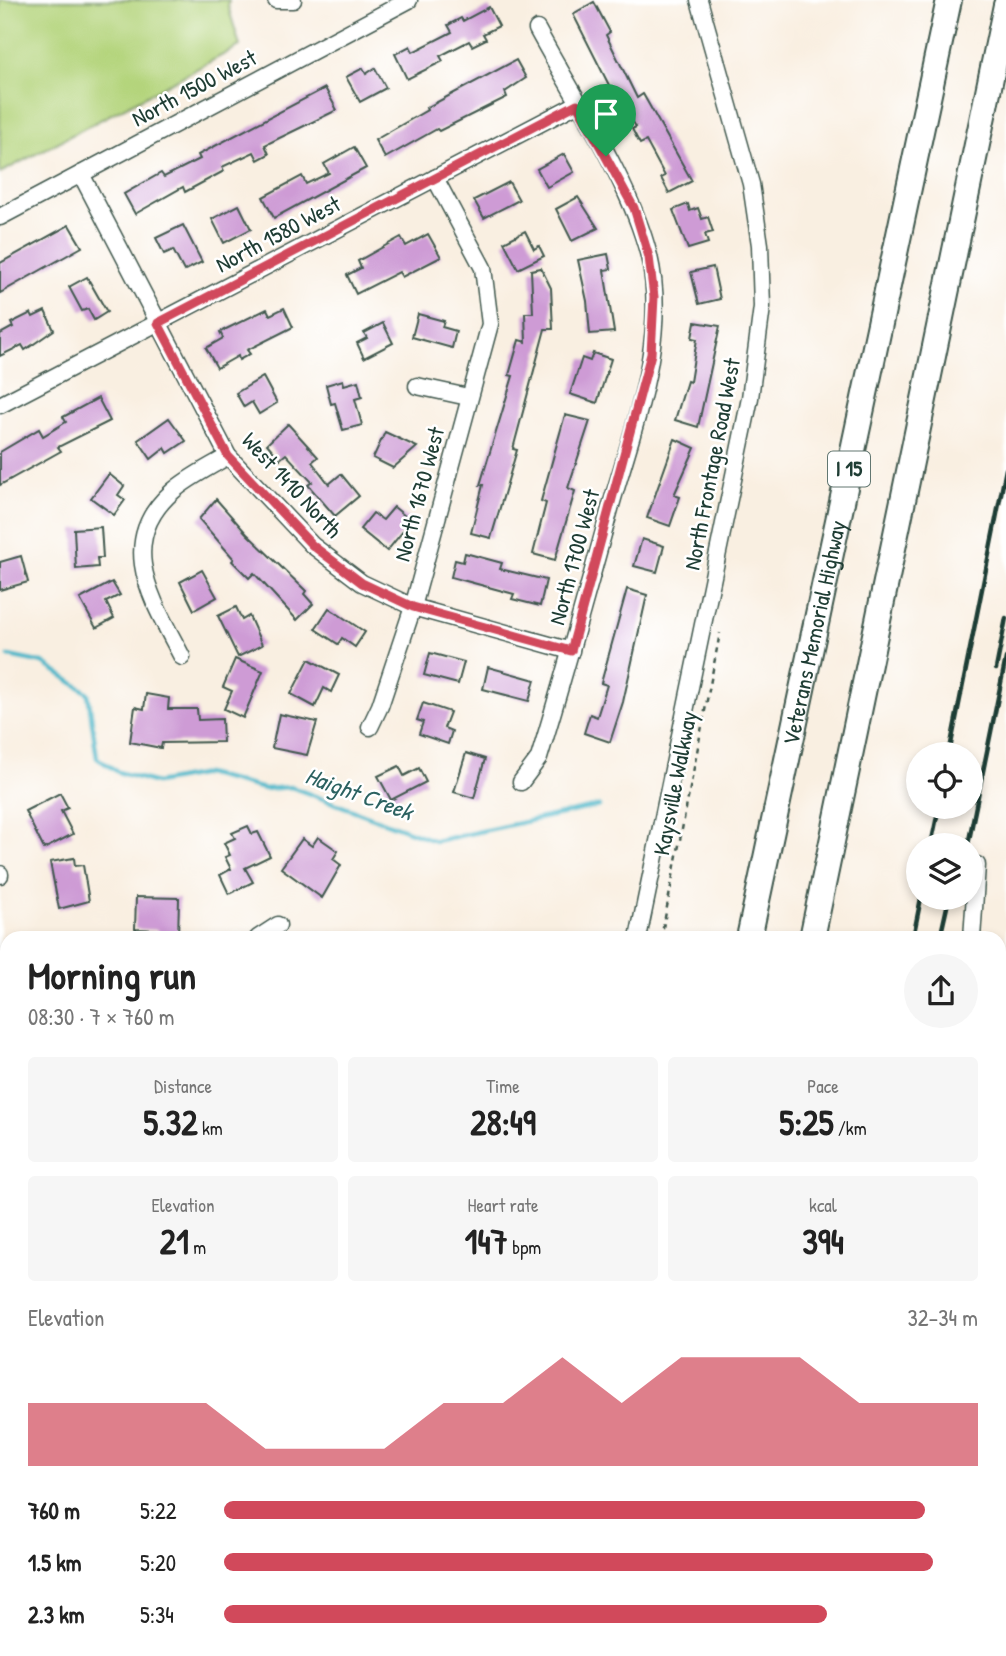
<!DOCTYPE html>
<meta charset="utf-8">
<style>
:root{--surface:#fff;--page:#f6f6f6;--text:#222;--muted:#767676;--accent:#d1495b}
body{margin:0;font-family:"Patrick Hand",sans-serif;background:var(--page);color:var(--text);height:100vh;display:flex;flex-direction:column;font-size:26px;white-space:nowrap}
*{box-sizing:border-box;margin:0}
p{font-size:23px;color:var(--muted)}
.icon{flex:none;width:38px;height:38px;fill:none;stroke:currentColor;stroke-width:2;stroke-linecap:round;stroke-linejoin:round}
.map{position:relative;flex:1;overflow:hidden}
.sheet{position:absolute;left:0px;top:931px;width:1006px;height:726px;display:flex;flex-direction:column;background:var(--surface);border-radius:21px 21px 0 0;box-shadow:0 4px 10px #0003}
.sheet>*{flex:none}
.buttons{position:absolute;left:906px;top:742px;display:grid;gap:14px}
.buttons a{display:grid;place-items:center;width:77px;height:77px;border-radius:50%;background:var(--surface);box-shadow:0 4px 10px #0003;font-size:35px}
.pin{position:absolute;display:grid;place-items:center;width:60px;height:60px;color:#fff;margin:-72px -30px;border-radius:50% 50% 50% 0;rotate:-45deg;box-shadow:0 0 7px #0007}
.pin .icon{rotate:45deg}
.round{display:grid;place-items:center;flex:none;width:74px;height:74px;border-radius:37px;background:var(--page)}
.head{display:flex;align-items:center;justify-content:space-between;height:119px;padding:0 28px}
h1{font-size:38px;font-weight:800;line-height:52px}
.figures{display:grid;grid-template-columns:repeat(3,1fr);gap:10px;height:119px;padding:7px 28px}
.figures div{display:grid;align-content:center;border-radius:7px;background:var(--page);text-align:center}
.figures b{font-size:35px;font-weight:800}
.figures small{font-size:19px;font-weight:400}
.figures p{font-size:19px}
.chart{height:196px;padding:14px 28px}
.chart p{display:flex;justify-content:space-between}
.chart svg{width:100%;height:126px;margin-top:7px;fill:var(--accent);opacity:.7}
ul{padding:0 28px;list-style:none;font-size:23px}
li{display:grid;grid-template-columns:112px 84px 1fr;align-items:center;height:52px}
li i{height:18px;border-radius:9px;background:var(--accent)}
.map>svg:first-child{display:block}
.green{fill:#b4d47c;stroke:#6a8858;stroke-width:2}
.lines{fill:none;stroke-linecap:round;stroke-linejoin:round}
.stream{stroke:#4cb7c9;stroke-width:4.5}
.building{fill:#ce9bd5}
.minor-casing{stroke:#40584e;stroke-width:19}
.highway-casing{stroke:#40584e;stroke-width:28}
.path{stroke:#40584e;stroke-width:2.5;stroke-dasharray:5 5;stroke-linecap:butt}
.minor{stroke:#fff;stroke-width:16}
.highway{stroke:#fff;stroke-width:24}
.rail{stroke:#1f3d34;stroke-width:4.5}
.route-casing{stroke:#fff;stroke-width:14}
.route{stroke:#d1495b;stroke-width:9}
.labels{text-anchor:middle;stroke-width:5;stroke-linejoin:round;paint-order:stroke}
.shield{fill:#fff;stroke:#627771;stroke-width:2}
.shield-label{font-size:21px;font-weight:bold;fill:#1f3d34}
.street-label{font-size:23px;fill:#1f3d34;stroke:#fff}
.water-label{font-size:24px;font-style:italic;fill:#2c6261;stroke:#fff}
</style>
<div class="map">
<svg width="1006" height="1656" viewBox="0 0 1006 1656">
<rect width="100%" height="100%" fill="#fff"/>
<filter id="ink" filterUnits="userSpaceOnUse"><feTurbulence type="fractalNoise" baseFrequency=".0143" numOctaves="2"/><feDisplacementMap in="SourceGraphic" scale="14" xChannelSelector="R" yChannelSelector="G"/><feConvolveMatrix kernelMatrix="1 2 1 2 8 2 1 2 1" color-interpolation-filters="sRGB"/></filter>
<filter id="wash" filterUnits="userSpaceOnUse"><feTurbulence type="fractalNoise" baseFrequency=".00686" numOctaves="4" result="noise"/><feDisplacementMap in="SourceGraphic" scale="28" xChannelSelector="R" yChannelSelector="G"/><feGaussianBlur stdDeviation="1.57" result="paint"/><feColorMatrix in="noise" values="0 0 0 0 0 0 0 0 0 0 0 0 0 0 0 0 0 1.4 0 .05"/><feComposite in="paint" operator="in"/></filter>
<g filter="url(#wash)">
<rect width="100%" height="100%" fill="#f9efe1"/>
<polygon class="green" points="0,0 229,0 228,6 240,46 0,173"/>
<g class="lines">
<polyline class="stream" points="9,656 43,663 88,693 97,758 118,772 156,783 205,774 264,789 291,787 435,841 599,806"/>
</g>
<g id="blocks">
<g class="building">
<polygon points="594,2 610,32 606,35 637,98 643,94 692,181 669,193 661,178 665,176 646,141 640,144 632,129 636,127 617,93 614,95 573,14"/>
<polygon points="489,7 499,26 483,34 486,39 472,46 469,41 440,56 443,61 407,79 395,54 410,46 413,52 452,32 448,25 461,18 463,21"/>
<polygon points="516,60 526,78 505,92 507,97 439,131 437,129 385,158 375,140 427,110 426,108"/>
<polygon points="363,68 366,74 375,68 386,88 360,102 346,77"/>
<polygon points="325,88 337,110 265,145 269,154 258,160 254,152 222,167 224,171 185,192 183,187 135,214 124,194 161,173 164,177 200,159 198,155"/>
<polygon points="354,147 366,168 274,218 263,197 302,176 306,184 329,173 324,164"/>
<polygon points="564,154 574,172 547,187 537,169"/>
<polygon points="509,182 519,200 484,218 474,200"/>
<polygon points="578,197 598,228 572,241 556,209"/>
<polygon points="688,204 690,211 698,208 702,219 708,217 713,232 705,234 708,243 688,249 673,210"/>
<polygon points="239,205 251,229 224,243 212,219"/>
<polygon points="69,225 82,247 0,293 0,263"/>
<polygon points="183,225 202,262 184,271 173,250 164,254 156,238"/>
<polygon points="525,231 534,249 539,246 544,256 518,269 504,242"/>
<polygon points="428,234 441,257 402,277 399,272 356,294 347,275 361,268 358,261 401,237 406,246"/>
<polygon points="608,254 611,269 604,270 614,332 590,334 587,301 578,260"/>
<polygon points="713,267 720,299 699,304 691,272"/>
<polygon points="541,268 551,288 553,329 545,329 513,449 517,450 491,538 471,533 483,485 480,485 513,376 509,375 519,340 526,342 525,313 533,313 531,270"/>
<polygon points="87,277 107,312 94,320 88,309 82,311 69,287"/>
<polygon points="284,308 293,327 247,350 250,354 239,360 238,356 217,368 206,348 223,338 220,332 267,309 270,315"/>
<polygon points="45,311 54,330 25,350 22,345 0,356 0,334 13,327 11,323 31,313 33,317"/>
<polygon points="418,314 444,321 442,327 456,331 452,348 412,337"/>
<polygon points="695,322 720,326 698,427 675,420 687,381 690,382 697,339 692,338"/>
<polygon points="383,323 393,343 364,358 357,343 367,338 364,333"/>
<polygon points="593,353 611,359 597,403 570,394 582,358 590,361"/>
<polygon points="263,377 277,403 259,414 252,402 244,407 236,393"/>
<polygon points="343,380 344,385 358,381 362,397 355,399 362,425 343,430 335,403 331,404 326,385"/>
<polygon points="98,398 110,421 58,447 61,451 0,485 0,452 39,429 43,436 66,422 63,417"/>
<polygon points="565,415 590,421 568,488 575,491 555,560 533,554 546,503 541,501"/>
<polygon points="169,418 186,441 168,453 165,448 151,459 138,440"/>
<polygon points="288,424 318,457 312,462 329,484 341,474 359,496 335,516 308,485 312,482 286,454 280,459 267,444"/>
<polygon points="385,432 417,447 393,468 373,458"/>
<polygon points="675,439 695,448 674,495 680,497 670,526 647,518"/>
<polygon points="109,474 124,486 118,495 125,500 114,515 91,498"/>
<polygon points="216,499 247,534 306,591 304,594 313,604 297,620 254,573 249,578 232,561 234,559 199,519"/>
<polygon points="394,507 411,521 387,551 360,529 373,513 383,520"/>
<polygon points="101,527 103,558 97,558 98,567 76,569 74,529"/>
<polygon points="642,539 664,546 657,572 634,566"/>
<polygon points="465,553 502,563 500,569 546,580 540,606 512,599 514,594 451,577 455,560 463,562"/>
<polygon points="21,556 28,582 0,590 0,562"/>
<polygon points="202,570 217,597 194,610 180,582"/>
<polygon points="112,582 120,595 106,602 114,618 96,628 80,599"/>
<polygon points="627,589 647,595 623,702 610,742 584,733 590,714 597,717 607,685 601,683"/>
<polygon points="236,607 242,620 249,616 262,645 238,657 218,616"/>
<polygon points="329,608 365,632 355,647 342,638 338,644 315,629"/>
<polygon points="430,653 464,662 458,684 424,675"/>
<polygon points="235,659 263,671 243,718 224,709 232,691 223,687"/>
<polygon points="309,659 339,675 331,692 324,688 315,707 291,694"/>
<polygon points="488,667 535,680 529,701 483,689"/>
<polygon points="146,694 169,698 168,709 197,709 198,720 222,719 223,742 162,743 161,748 130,742 135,707 144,709"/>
<polygon points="423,703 450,712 444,728 452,731 448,744 419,734 423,722 417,720"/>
<polygon points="279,714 317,722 307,755 272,748"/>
<polygon points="466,753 485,759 474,798 454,792"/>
<polygon points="399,766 404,776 419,768 426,782 391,800 378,776"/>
<polygon points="60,793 68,808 61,811 73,834 44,849 25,811"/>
<polygon points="248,826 252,834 258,832 270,856 245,868 253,882 229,894 220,875 231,869 225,857 230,855 224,843 235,838 232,833"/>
<polygon points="318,837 338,851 333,859 341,865 322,898 281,868 302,839 312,846"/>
<polygon points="74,858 75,866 83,865 89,901 59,909 50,862"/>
<polygon points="136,897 179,898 178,938 157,938 158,930 135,929"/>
</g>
</g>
</g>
<g filter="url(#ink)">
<use href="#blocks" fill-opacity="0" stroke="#40584e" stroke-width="2"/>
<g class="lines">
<g class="minor-casing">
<g id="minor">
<polyline points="276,0 293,0"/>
<polyline points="81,174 228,456 312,545 362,583 413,607 571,651"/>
<polyline points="0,217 409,0"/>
<polyline points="417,386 468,397"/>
<polyline points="0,405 577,104"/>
<path d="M 182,657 C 154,602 113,543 173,491 C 189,477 210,467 228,456"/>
<polyline points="370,727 380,706 413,607 490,324 483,268 435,178"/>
<path d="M 521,782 L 539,758 C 564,676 587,593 610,509 C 632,430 669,339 649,256 C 631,183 573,96 537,29"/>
<polyline points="0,875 0,874"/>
<polyline points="258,938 278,925"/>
<polyline points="638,938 750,398 762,307 760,245 751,184 699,0"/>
<polyline points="972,938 977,865"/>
<polyline points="0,1094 7,1090"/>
<polyline points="0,1183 7,1196"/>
<polyline points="0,1305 7,1302"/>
<polyline points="0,1517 7,1513"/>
<polyline points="247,1650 250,1656"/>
<polyline points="181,1656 192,1650"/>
<polyline points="492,1656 494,1650"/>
<polyline points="844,1656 846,1650"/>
<polyline points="988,1656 998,1650"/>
</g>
</g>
<g class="highway-casing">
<g id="highway">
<path id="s1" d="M 749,938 L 949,0"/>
<polyline points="812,938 1006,5"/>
<polyline points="594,1656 595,1650"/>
<polyline points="658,1656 660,1650"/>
</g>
</g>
<g class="path">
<polyline points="661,938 720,633"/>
<polyline points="515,1656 517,1650"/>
</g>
<use href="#minor" class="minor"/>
<use href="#highway" class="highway"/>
<g class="rail">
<polyline points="996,669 1006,618"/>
<polyline points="949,754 1006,469"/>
<polyline points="931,845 939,807"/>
<polyline points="968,845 1006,658"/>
<polyline points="913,938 921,898"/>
<polyline points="940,938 949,898"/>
<polyline points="769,1656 770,1650"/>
<polyline points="793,1656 795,1650"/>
</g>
</g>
</g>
<g class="lines" filter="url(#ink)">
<g class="route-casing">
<polygon id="route" points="577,104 634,208 649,257 654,297 651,354 571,651 413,607 362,583 312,545 228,456 158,323"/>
</g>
<use href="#route" class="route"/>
</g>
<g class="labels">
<rect class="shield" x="828" y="451.5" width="42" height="35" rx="5"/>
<g class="shield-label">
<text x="849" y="476">I 15</text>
</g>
<g class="street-label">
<text transform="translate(194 88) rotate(-28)" y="8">North 1500 West</text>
<text transform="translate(278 234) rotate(-28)" y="8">North 1580 West</text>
<text transform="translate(712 464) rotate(-79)" y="8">North Frontage Road West</text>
<text transform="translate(292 485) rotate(47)" y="8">West 1410 North</text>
<text transform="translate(419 494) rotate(-75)" y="8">North 1670 West</text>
<text transform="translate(574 557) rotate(-75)" y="8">North 1700 West</text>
<text dy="8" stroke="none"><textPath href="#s1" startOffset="312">Veterans Memorial Highway</textPath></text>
<text transform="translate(675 783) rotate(-79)" y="8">Kaysville Walkway</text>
</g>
<g class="water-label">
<text transform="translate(359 794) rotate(20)" y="8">Haight Creek</text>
</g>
</g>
</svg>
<div class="buttons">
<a><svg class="icon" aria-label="locate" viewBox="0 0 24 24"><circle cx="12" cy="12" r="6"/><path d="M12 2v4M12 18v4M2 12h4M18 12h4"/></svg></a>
<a><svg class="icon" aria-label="layers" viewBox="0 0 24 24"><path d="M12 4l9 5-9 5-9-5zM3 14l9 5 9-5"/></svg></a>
</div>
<div class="pin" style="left:606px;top:156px;background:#1e9e55"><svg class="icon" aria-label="arrive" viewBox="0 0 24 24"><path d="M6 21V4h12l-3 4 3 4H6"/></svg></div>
<section class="sheet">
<div class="head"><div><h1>Morning run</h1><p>08:30 · 7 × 760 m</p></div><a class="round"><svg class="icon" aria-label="share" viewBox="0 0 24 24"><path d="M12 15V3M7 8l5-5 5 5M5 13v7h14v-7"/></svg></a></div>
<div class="figures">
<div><p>Distance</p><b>5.32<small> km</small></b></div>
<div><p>Time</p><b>28:49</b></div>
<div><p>Pace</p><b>5:25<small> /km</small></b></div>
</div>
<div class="figures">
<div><p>Elevation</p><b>21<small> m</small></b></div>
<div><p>Heart rate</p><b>147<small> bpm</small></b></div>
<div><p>kcal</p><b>394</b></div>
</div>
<div class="chart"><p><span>Elevation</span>32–34 m</p>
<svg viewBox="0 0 160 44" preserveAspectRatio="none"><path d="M0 44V22L10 22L20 22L30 22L40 38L50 38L60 38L70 22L80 22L90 6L100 22L110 6L120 6L130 6L140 22L150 22L160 22V44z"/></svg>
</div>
<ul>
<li><b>760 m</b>5:22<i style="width:93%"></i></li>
<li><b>1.5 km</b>5:20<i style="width:94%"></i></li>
<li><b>2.3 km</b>5:34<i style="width:80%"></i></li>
</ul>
</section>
</div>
